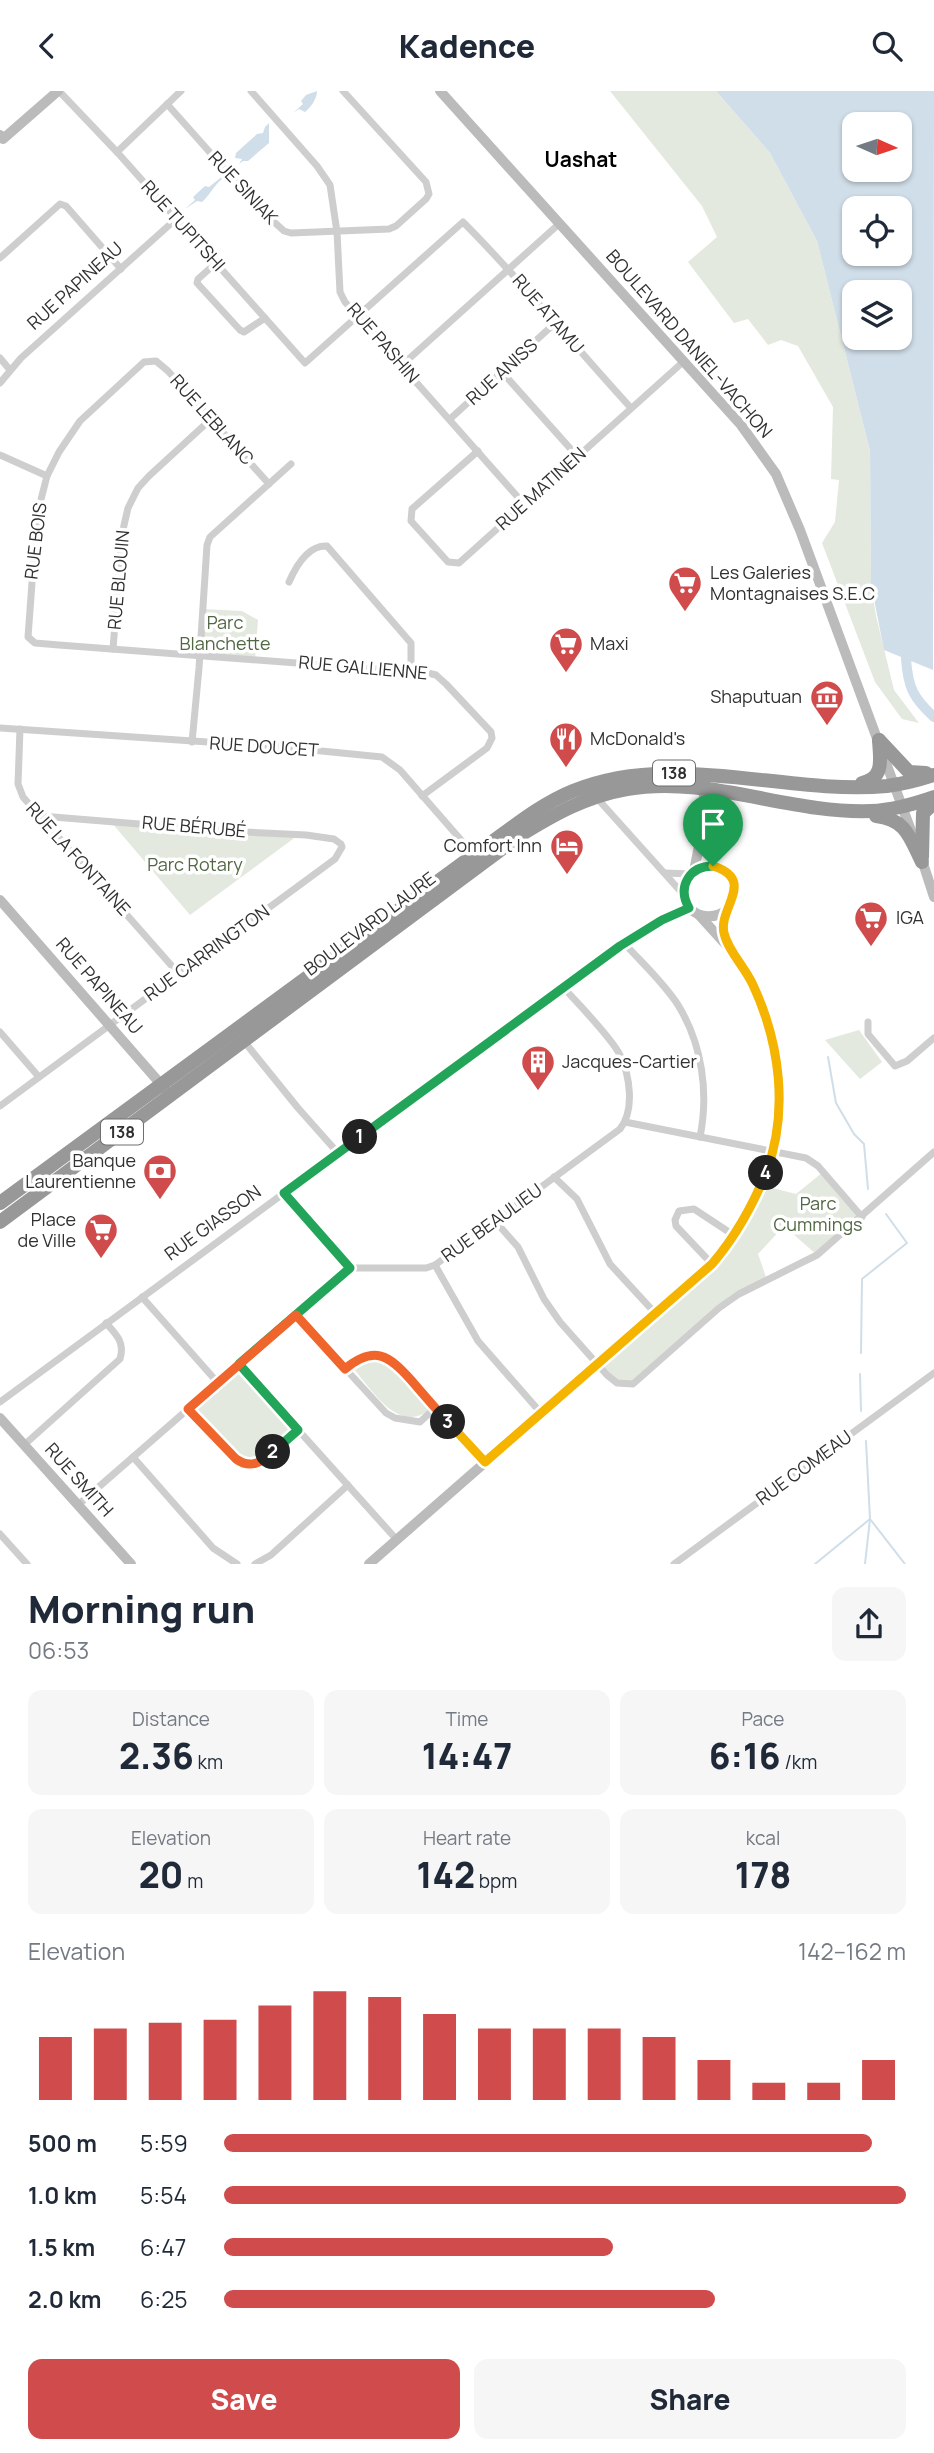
<!DOCTYPE html>
<meta charset="utf-8">
<style>
:root{--surface:#fff;--page:#f6f6f7;--text:#1f2937;--muted:#747a83;--accent:#d04b4c}
body{margin:0;font-family:Manrope,sans-serif;background:var(--page);color:var(--text);height:100vh;display:flex;flex-direction:column;font-size:26px;white-space:nowrap}
*{box-sizing:border-box;margin:0}
p{font-size:23px;color:var(--muted)}
.icon{flex:none;width:38px;height:38px;fill:none;stroke:currentColor;stroke-width:2;stroke-linecap:round;stroke-linejoin:round}
.map{position:relative;height:1473px;overflow:hidden}
.sheet{display:flex;flex-direction:column;background:var(--surface);flex:1}
.sheet>*{flex:none}
.needle{width:46px;rotate:93deg}
.controls{position:absolute;left:842px;top:21px;display:grid;gap:14px}
.controls a{display:grid;place-items:center;width:70px;height:70px;border-radius:14px;background:var(--surface);box-shadow:0 2px 5px #0004;font-size:35px}
.pin{position:absolute;display:grid;place-items:center;width:60px;height:60px;color:#fff;margin:-72px -30px;border-radius:50% 50% 50% 0;rotate:-45deg;box-shadow:0 0 7px #0007}
.pin .icon{rotate:45deg}
.km{position:absolute;width:35px;height:35px;margin:-18px;border-radius:50%;background:#222;color:#fff;font-size:19px;line-height:35px;text-align:center}
.round{display:grid;place-items:center;flex:none;width:74px;height:74px;border-radius:14px;background:var(--page)}
.headline{display:flex;align-items:center;justify-content:space-between;height:119px;padding:0 28px}
h1{font-size:38px;font-weight:800;line-height:52px}
.stats{display:grid;grid-template-columns:repeat(3,1fr);gap:10px;height:119px;padding:7px 28px}
.stats div{display:grid;align-content:center;border-radius:14px;background:var(--page);text-align:center}
.stats b{font-size:35px;font-weight:800}
.stats small{font-size:19px;font-weight:400}
.stats p{font-size:19px}
.chart{height:196px;padding:14px 28px}
.chart p{display:flex;justify-content:space-between}
.chart svg{width:100%;height:126px;margin-top:7px;stroke:var(--accent);stroke-width:6}
.action{display:flex;gap:14px;margin-top:auto;padding:14px 28px}
.action a{flex:1;height:80px;border-radius:14px;background:var(--accent);color:#fff;font-size:28px;font-weight:800;line-height:80px;text-align:center}
.action a+a{background:var(--page);color:var(--text)}
ul{padding:0 28px;list-style:none;font-size:23px}
li{display:grid;grid-template-columns:112px 84px 1fr;align-items:center;height:52px}
li i{height:18px;border-radius:9px;background:var(--accent)}
header{display:flex;justify-content:space-between;align-items:center;height:91px;padding:0 28px;background:var(--surface);font-size:32px;font-weight:800}
.map>svg:first-child{display:block}
.green{fill:#e3e9de}
.water{fill:#d0dee9;fill-rule:evenodd}
.lines{fill:none;stroke-linecap:round;stroke-linejoin:round}
.stream{stroke:#d0dee9;stroke-width:2}
.river{stroke:#d0dee9;stroke-width:10}
.street{stroke:#cecece;stroke-width:7}
.secondary{stroke:#bbb;stroke-width:10}
.highway{stroke:#989898;stroke-width:14}
.split-1-casing{stroke:#fff;stroke-width:14}
.split-2-casing{stroke:#fff;stroke-width:14}
.split-3-casing{stroke:#fff;stroke-width:14}
.split-4-casing{stroke:#fff;stroke-width:14}
.split-5-casing{stroke:#fff;stroke-width:14}
.split-1{stroke:#22a559;stroke-width:9}
.split-2{stroke:#22a559;stroke-width:9}
.split-3{stroke:#f0652b;stroke-width:9}
.split-4{stroke:#f5b400;stroke-width:9}
.split-5{stroke:#f5b400;stroke-width:9}
.labels{text-anchor:middle;stroke-width:7;stroke-linejoin:round;paint-order:stroke}
.shield{fill:#fff;stroke:#6f6f6f;stroke-width:2}
.shield-label{font-size:16px;font-weight:bold;fill:#313131}
.street-label{font-size:18px;fill:#313131;stroke:#fff}
.poi-label{font-size:18px;fill:#313131;stroke:#fff;text-anchor:start}
.park-label{font-size:18px;fill:#526844;stroke:#fff}
.quarter-label{font-size:21px;font-weight:bold;fill:#000;stroke:#fff}
</style>
<header><svg class="icon" aria-label="back" viewBox="0 0 24 24"><path d="M15 5l-7 7 7 7"/></svg>Kadence<svg class="icon" aria-label="search" viewBox="0 0 24 24"><circle cx="10" cy="10" r="6"/><path d="M15 15l6 6"/></svg></header>
<div class="map">
<svg width="934" height="1473" viewBox="0 0 934 1473">
<rect width="100%" height="100%" fill="#fff"/>
<g class="green">
<polygon points="610,0 716,0 770,62 817,150 870,360 871,493 876,525 894,599 919,632 902,628 875,591 822,452 835,431 839,389 831,388 833,316 798,255 781,249 768,254 748,228 734,232 688,171 717,146 702,115"/>
<polygon points="203,518 242,520 258,529 255,568 198,564"/>
<polygon points="112,732 297,745 190,824"/>
<polygon points="859,939 882,971 860,988 825,949"/>
<polygon points="823,1081 862,1126 817,1164 784,1135 758,1163 767,1189 739,1203 633,1293 622,1293 598,1273 712,1173 761,1094 796,1103"/>
<path d="M 368,1269 L 392,1273 L 432,1317 C 399,1345 373,1300 353,1277 Z"/>
<path d="M 239,1277 L 294,1338 C 279,1352 264,1373 241,1367 L 195,1317 Z"/>
</g>
<g class="water">
<path d="M 317,0 C 317,8 311,16 305,21 L 299,18 L 293,22 L 303,13 L 301,10 L 306,4 Z"/>
<path d="M 716,0 L 934,0 L 933,579 L 884,559 L 871,493 L 870,360 L 817,150 L 770,62 ZM 854,33 L 900,33 L 900,79 L 854,79 ZM 854,117 L 900,117 L 900,163 L 854,163 ZM 854,201 L 900,201 L 900,247 L 854,247 Z"/>
<polygon points="269,32 269,52 248,70 243,70 239,73 242,68 235,67 236,62 257,43 263,42 265,36"/>
<path d="M 224,84 L 225,86 C 214,93 211,103 202,111 L 197,110 L 185,118 L 195,109 L 193,106 L 205,95 L 209,96 Z"/>
</g>
<g class="lines">
<g class="stream">
<polyline points="828,966 836,1012 854,1043 864,1053 868,1098"/>
<polyline points="861,1262 862,1188 907,1152 886,1123"/>
<polyline points="860,1283 861,1320"/>
<polyline points="815,1473 870,1428 905,1473"/>
<polyline points="865,1473 870,1428 866,1350"/>
</g>
<path class="river" d="M 906,568 C 908,596 913,607 934,626"/>
<g class="street">
<path d="M 59,0 L 117,61 L 305,272 L 463,131 C 522,190 574,255 631,317"/>
<polyline points="251,0 317,75 330,94 337,141 340,201 345,211 524,413"/>
<polyline points="167,13 262,120 284,140 291,142 389,138 396,135 426,108 429,103 426,91 343,0"/>
<polyline points="117,61 181,0"/>
<polyline points="0,167 60,113 66,115 121,178"/>
<polyline points="216,172 198,188 197,192 240,239 244,241 265,227"/>
<polyline points="0,267 10,279"/>
<polyline points="402,274 560,132"/>
<polyline points="502,281 577,365"/>
<polyline points="0,292 21,267 176,128"/>
<polyline points="450,328 554,233"/>
<polyline points="478,360 412,418 411,430 448,471 459,472 683,271"/>
<polyline points="0,364 47,385"/>
<polyline points="269,393 168,280 156,270 144,271 80,330 59,361 47,385 37,424 28,546 35,552 59,554 428,582 436,584 446,593 491,641 492,647 487,657 422,705"/>
<path d="M 289,491 C 296,475 308,454 327,455 L 411,552 L 411,580"/>
<polyline points="113,558 122,443 128,417 138,397 149,385 211,328"/>
<polyline points="0,637 281,656 382,666 400,679 475,765"/>
<polyline points="20,638 18,693 23,706 178,882"/>
<polyline points="192,651 199,577 207,454 210,446 291,373"/>
<polyline points="596,706 683,803"/>
<polyline points="665,782 690,783"/>
<path d="M 624,852 C 642,872 664,892 678,914 C 702,953 709,1001 700,1046"/>
<polyline points="868,931 868,943 895,975 907,970 934,947"/>
<polyline points="0,941 39,986"/>
<polyline points="243,949 298,1017 338,1062"/>
<polyline points="0,1015 335,768 342,756 341,753 334,748 306,744 225,740 41,725"/>
<polyline points="625,1031 806,1067 818,1075 862,1126"/>
<polyline points="554,1086 577,1108 610,1173 655,1222"/>
<polyline points="284,1102 350,1177"/>
<polyline points="495,1130 518,1156 544,1208 560,1231 607,1284 617,1292 633,1293 719,1217 739,1203 817,1164 934,1061"/>
<polyline points="712,1173 676,1135 675,1129 679,1120 694,1118 735,1145"/>
<polyline points="435,1174 478,1250 541,1322"/>
<polyline points="142,1206 218,1292"/>
<polyline points="296,1224 386,1322 395,1327 420,1331 435,1317"/>
<polyline points="239,1273 397,1449"/>
<path d="M 345,1278 C 361,1265 377,1259 395,1271 L 485,1372"/>
<polyline points="0,1311 620,855 662,829 689,817"/>
<path d="M 188,1318 L 236,1368 C 259,1385 282,1353 298,1339"/>
<path d="M 24,1354 L 120,1268 C 125,1252 117,1244 106,1232"/>
<polyline points="133,1366 213,1457 237,1473"/>
<path d="M 78,1414 L 350,1177 L 426,1177 L 435,1174 L 620,1038 C 635,1019 630,985 620,964 C 611,946 579,914 564,897"/>
<polyline points="0,1443 27,1473"/>
<polyline points="255,1473 271,1464 348,1394"/>
<polyline points="674,1473 934,1282"/>
</g>
<g class="secondary">
<polyline points="440,0 741,334 776,383 800,439 913,745"/>
<polyline points="0,44 3,48 58,0"/>
<polyline points="921,766 934,806"/>
<polyline points="694,780 700,750 705,692"/>
<polyline points="0,809 165,998"/>
<polyline points="699,824 728,856"/>
<polyline points="0,1327 131,1473"/>
<path d="M 369,1473 L 712,1173 C 778,1095 796,1005 759,909 C 755,897 750,886 743,875 C 737,864 728,856 724,843 C 718,821 747,804 728,784 C 718,773 700,772 690,783 C 668,808 701,840 728,818"/>
</g>
<g class="highway">
<polyline points="879,649 909,681 926,682"/>
<path d="M 862,692 C 885,687 880,668 879,649"/>
<path d="M 876,725 C 906,728 910,747 922,771"/>
<polyline points="922,766 923,722 934,712"/>
<path d="M 0,1112 L 474,764 C 506,742 538,714 573,700 C 675,659 782,704 887,695 C 903,693 919,689 934,684"/>
<path d="M 0,1131 L 519,745 C 553,724 586,705 627,698 C 709,684 789,723 871,720 C 893,719 914,713 934,706"/>
</g>
</g>
<g class="lines">
<g class="split-1-casing">
<path id="split-1" d="M 360,1046 L 620,855 L 662,829 L 689,817 C 677,796 689,775 713,775"/>
</g>
<g class="split-2-casing">
<polyline id="split-2" points="273,1361 298,1339 239,1273 350,1177 284,1102 360,1046"/>
</g>
<g class="split-3-casing">
<path id="split-3" d="M 273,1361 C 261,1372 250,1378 236,1368 L 188,1318 L 296,1224 L 345,1278 C 374,1254 389,1264 411,1289 C 423,1303 435,1317 448,1331"/>
</g>
<g class="split-4-casing">
<path id="split-4" d="M 448,1331 L 485,1371 L 712,1173 C 736,1145 752,1116 766,1082"/>
</g>
<g class="split-5-casing">
<path id="split-5" d="M 713,775 C 757,789 718,817 724,842 C 728,860 745,876 753,894 C 780,952 789,1021 766,1082"/>
</g>
<use href="#split-1" class="split-1"/>
<use href="#split-2" class="split-2"/>
<use href="#split-3" class="split-3"/>
<use href="#split-4" class="split-4"/>
<use href="#split-5" class="split-5"/>
</g>
<defs>
<g id="supermarket-pin" transform="scale(1.75)"><path d="M0 17L-7.5 6A9.5 9.5 0 1 1 7.5 6Z" fill="#d04b4c" stroke="#fff"/><path d="M-6-5.5h2.5l.6 2H6L4.5 2H-2.5L-4.4-4H-6ZM-1.5 3.2a1.3 1.3 0 1 0 .1 0ZM3 3.2a1.3 1.3 0 1 0 .1 0Z" fill="#fff"/></g>
<g id="museum-pin" transform="scale(1.75)"><path d="M0 17L-7.5 6A9.5 9.5 0 1 1 7.5 6Z" fill="#d04b4c" stroke="#fff"/><path d="M0-6L6-3V-2H-6V-3ZM-5-1h2V3h-2ZM-1-1h2V3h-2ZM3-1h2V3H3ZM-6 4H6V6H-6Z" fill="#fff"/></g>
<g id="restaurant-pin" transform="scale(1.75)"><path d="M0 17L-7.5 6A9.5 9.5 0 1 1 7.5 6Z" fill="#d04b4c" stroke="#fff"/><path d="M-5-6h1v4h1v-4h1v4h1v-4h1v5L-1.5 .5V6h-2V.5L-5-1ZM5-6V6H3V1.5H1.5Q1.5-4 5-6Z" fill="#fff"/></g>
<g id="hotel-pin" transform="scale(1.75)"><path d="M0 17L-7.5 6A9.5 9.5 0 1 1 7.5 6Z" fill="#d04b4c" stroke="#fff"/><path d="M-6-4.5h1.5V1H6V5H4.5V3h-9V5H-6ZM-4 0a1.8 1.8 0 1 1 3.6 0ZM.5 0V-2.5h3Q6-2.5 6 0Z" fill="#fff"/></g>
<g id="building-pin" transform="scale(1.75)"><path d="M0 17L-7.5 6A9.5 9.5 0 1 1 7.5 6Z" fill="#d04b4c" stroke="#fff"/><path d="M-4-6H4V6H1V3H-1V6H-4ZM-2.5-4.3h1.7v1.8h-1.7ZM.8-4.3h1.7v1.8H.8ZM-2.5-1h1.7V.8h-1.7ZM.8-1h1.7V.8H.8Z" fill="#fff"/></g>
<g id="bank-pin" transform="scale(1.75)"><path d="M0 17L-7.5 6A9.5 9.5 0 1 1 7.5 6Z" fill="#d04b4c" stroke="#fff"/><path d="M-6-4H6V4H-6ZM0-2.3a2.3 2.3 0 1 0 0 4.6a2.3 2.3 0 1 0 0-4.6Z" fill="#fff"/></g>
</defs>
<g fill-rule="evenodd">
<use href="#supermarket-pin" x="685" y="492"/>
<use href="#supermarket-pin" x="566" y="553"/>
<use href="#museum-pin" x="827" y="606"/>
<use href="#restaurant-pin" x="566" y="648"/>
<use href="#hotel-pin" x="567" y="755"/>
<use href="#supermarket-pin" x="871" y="827"/>
<use href="#building-pin" x="538" y="971"/>
<use href="#bank-pin" x="160" y="1080"/>
<use href="#supermarket-pin" x="101" y="1139"/>
</g>
<g class="labels">
<g class="shield">
<rect x="653" y="669.5" width="42" height="25" rx="5"/>
<rect x="101" y="1028.5" width="42" height="25" rx="5"/>
</g>
<g class="shield-label">
<text x="674" y="688">138</text>
<text x="122" y="1047">138</text>
</g>
<g class="street-label">
<text transform="translate(243 97) rotate(47)" y="6">RUE SINIAK</text>
<text transform="translate(183 135) rotate(48)" y="6">RUE TUPITSHI</text>
<text transform="translate(75 195) rotate(-42)" y="6">RUE PAPINEAU</text>
<text transform="translate(548 223) rotate(49)" y="6">RUE ATAMU</text>
<text transform="translate(383 252) rotate(49)" y="6">RUE PASHIN</text>
<text transform="translate(689 253) rotate(49)" y="6">BOULEVARD DANIEL-VACHON</text>
<text transform="translate(502 281) rotate(-42)" y="6">RUE ANISS</text>
<text transform="translate(212 329) rotate(48)" y="6">RUE LEBLANC</text>
<text transform="translate(541 398) rotate(-42)" y="6">RUE MATINEN</text>
<text transform="translate(36 450) rotate(-83)" y="6">RUE BOIS</text>
<text transform="translate(119 489) rotate(-85)" y="6">RUE BLOUIN</text>
<text transform="translate(363 577) rotate(5)" y="6">RUE GALLIENNE</text>
<text transform="translate(264 656) rotate(4)" y="6">RUE DOUCET</text>
<text transform="translate(194 736) rotate(5)" y="6">RUE BÉRUBÉ</text>
<text transform="translate(78 768) rotate(48)" y="6">RUE LA FONTAINE</text>
<text transform="translate(370 833) rotate(-37)" y="6">BOULEVARD LAURE</text>
<text transform="translate(207 862) rotate(-36)" y="6">RUE CARRINGTON</text>
<text transform="translate(99 895) rotate(49)" y="6">RUE PAPINEAU</text>
<text transform="translate(213 1132) rotate(-36)" y="6">RUE GIASSON</text>
<text transform="translate(492 1132) rotate(-36)" y="6">RUE BEAULIEU</text>
<text transform="translate(804 1377) rotate(-36)" y="6">RUE COMEAU</text>
<text transform="translate(79 1389) rotate(48)" y="6">RUE SMITH</text>
</g>
<g class="poi-label">
<text x="710" y="488">Les Galeries<tspan x="710" dy="21">Montagnaises S.E.C</tspan></text>
<text x="590" y="559">Maxi</text>
<text x="802" y="612" text-anchor="end">Shaputuan</text>
<text x="590" y="654">McDonald's</text>
<text x="542" y="761" text-anchor="end">Comfort Inn</text>
<text x="896" y="833">IGA</text>
<text x="562" y="977">Jacques-Cartier</text>
<text x="136" y="1076" text-anchor="end">Banque<tspan x="136" dy="21">Laurentienne</tspan></text>
<text x="76" y="1135" text-anchor="end">Place<tspan x="76" dy="21">de Ville</tspan></text>
</g>
<g class="park-label">
<text x="225" y="538">Parc<tspan x="225" dy="21">Blanchette</tspan></text>
<text x="195" y="780">Parc Rotary</text>
<text x="818" y="1119">Parc<tspan x="818" dy="21">Cummings</tspan></text>
</g>
<g class="quarter-label">
<text x="581" y="76">Uashat</text>
</g>
</g>
</svg>
<div class="controls">
<a><svg class="needle" viewBox="-14 -14 28 28"><path d="M0-13l5 13h-10z" fill="#e53935"/><path d="M0 13l5-13h-10z" fill="#747a83"/></svg></a>
<a><svg class="icon" aria-label="locate" viewBox="0 0 24 24"><circle cx="12" cy="12" r="6"/><path d="M12 2v4M12 18v4M2 12h4M18 12h4"/></svg></a>
<a><svg class="icon" aria-label="layers" viewBox="0 0 24 24"><path d="M12 4l9 5-9 5-9-5zM3 14l9 5 9-5"/></svg></a>
</div>
<div class="pin" style="left:713px;top:775px;background:#1e9e55"><svg class="icon" aria-label="arrive" viewBox="0 0 24 24"><path d="M6 21V4h12l-3 4 3 4H6"/></svg></div>
<b class="km" style="left:360px;top:1046px">1</b>
<b class="km" style="left:273px;top:1361px">2</b>
<b class="km" style="left:448px;top:1331px">3</b>
<b class="km" style="left:766px;top:1082px">4</b>
</div>
<section class="sheet">
<div class="headline"><div><h1>Morning run</h1><p>06:53</p></div><a class="round"><svg class="icon" aria-label="share" viewBox="0 0 24 24"><path d="M12 15V3M7 8l5-5 5 5M5 13v7h14v-7"/></svg></a></div>
<div class="stats">
<div><p>Distance</p><b>2.36<small> km</small></b></div>
<div><p>Time</p><b>14:47</b></div>
<div><p>Pace</p><b>6:16<small> /km</small></b></div>
</div>
<div class="stats">
<div><p>Elevation</p><b>20<small> m</small></b></div>
<div><p>Heart rate</p><b>142<small> bpm</small></b></div>
<div><p>kcal</p><b>178</b></div>
</div>
<div class="chart"><p><span>Elevation</span>142–162 m</p>
<svg viewBox="0 0 160 44" preserveAspectRatio="none"><path d="M5 44V22M15 44V19M25 44V17M35 44V16M45 44V11M55 44V6M65 44V8M75 44V14M85 44V19M95 44V19M105 44V19M115 44V22M125 44V30M135 44V38M145 44V38M155 44V30"/></svg>
</div>
<ul>
<li><b>500 m</b>5:59<i style="width:95%"></i></li>
<li><b>1.0 km</b>5:54<i style="width:100%"></i></li>
<li><b>1.5 km</b>6:47<i style="width:57%"></i></li>
<li><b>2.0 km</b>6:25<i style="width:72%"></i></li>
</ul>
<div class="action"><a>Save</a><a>Share</a></div>
</section>
